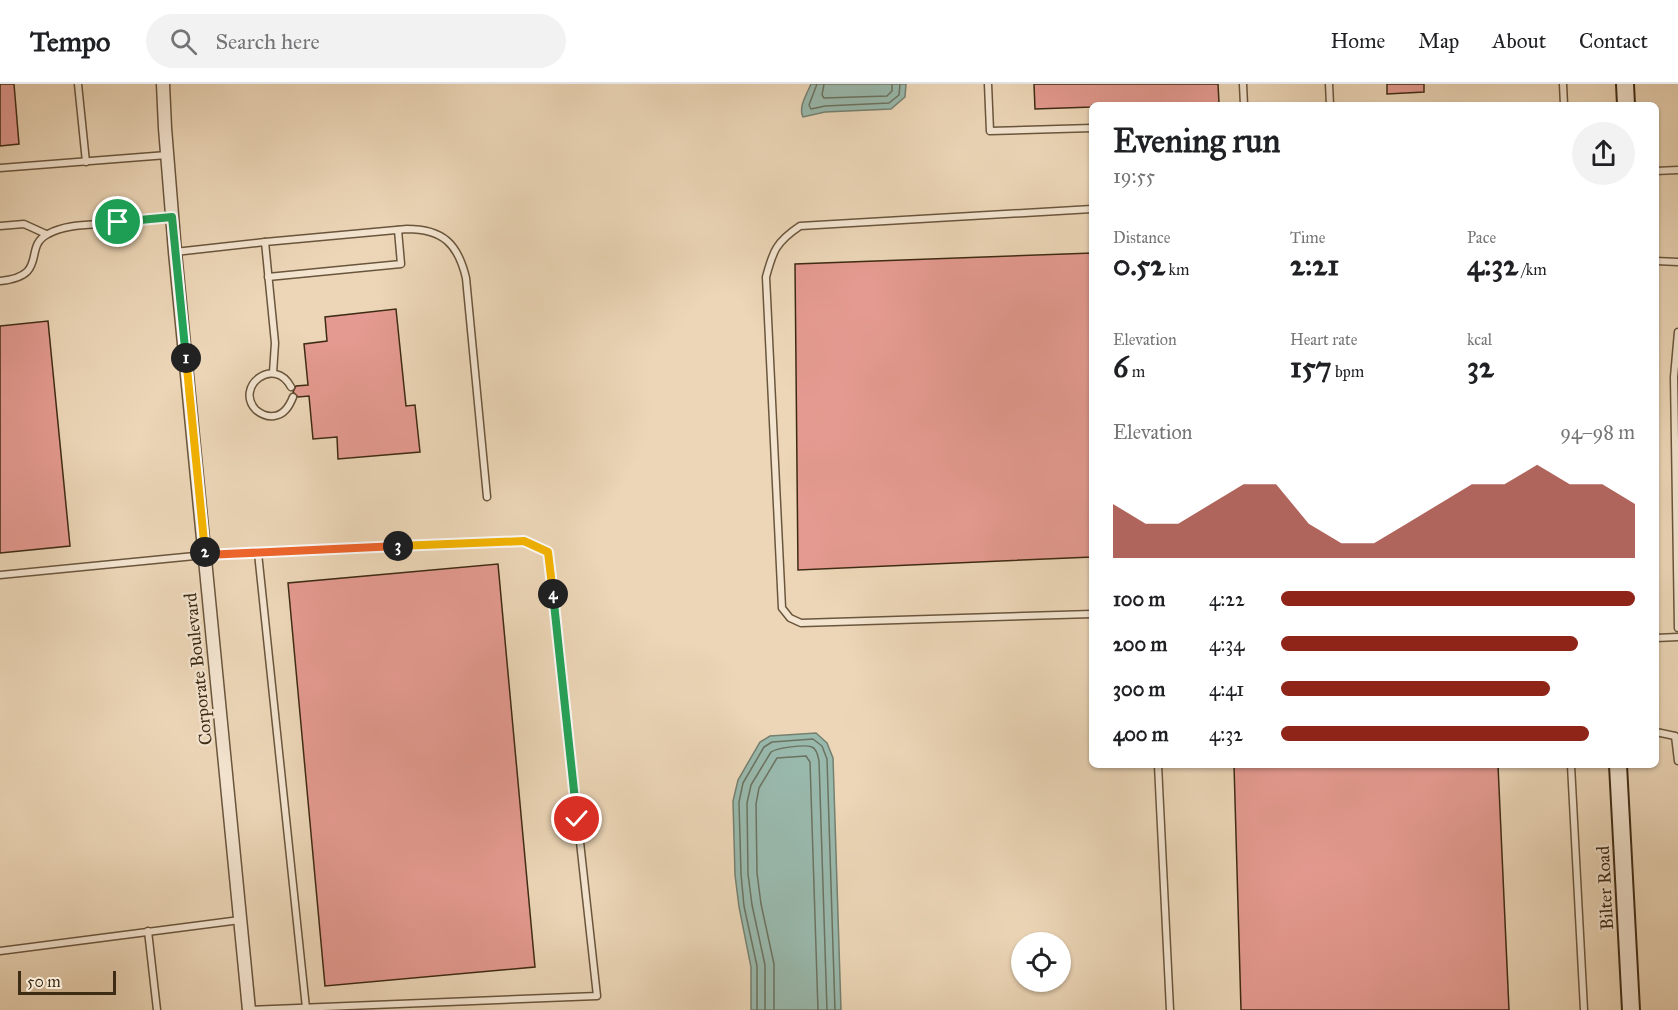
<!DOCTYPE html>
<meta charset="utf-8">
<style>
:root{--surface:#fff;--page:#f2f2f2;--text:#202124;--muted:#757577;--line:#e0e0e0;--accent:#8f2418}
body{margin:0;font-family:"IM FELL Great Primer",serif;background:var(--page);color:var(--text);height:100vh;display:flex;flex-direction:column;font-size:22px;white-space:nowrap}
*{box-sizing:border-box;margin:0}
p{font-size:20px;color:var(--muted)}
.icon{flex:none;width:33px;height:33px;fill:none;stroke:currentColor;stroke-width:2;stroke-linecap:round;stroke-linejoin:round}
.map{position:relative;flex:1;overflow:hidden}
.details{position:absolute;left:1089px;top:18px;width:570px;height:666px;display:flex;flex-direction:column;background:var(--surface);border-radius:9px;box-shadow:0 2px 4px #0004}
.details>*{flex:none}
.buttons{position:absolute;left:1011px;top:848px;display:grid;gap:12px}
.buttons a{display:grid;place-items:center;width:60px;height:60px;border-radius:50%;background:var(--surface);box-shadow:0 2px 4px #0004;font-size:30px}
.scale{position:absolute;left:18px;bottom:15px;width:98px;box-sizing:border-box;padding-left:6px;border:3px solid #3e2b14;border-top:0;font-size:16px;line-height:21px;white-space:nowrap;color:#3e2b14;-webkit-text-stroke:4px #f3e4d0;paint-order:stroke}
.pin{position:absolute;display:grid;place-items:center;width:51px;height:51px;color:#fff;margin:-26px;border:3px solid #fff;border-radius:50%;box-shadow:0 2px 6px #0007}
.km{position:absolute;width:30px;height:30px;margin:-15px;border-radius:50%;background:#222;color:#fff;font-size:16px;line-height:30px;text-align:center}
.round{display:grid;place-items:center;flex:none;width:63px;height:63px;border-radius:32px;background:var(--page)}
.headline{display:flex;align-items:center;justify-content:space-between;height:102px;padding:0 24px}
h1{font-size:33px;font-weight:700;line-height:45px}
.figures{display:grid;grid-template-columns:repeat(3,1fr);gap:9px;height:102px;padding:6px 24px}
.figures div{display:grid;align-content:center}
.figures b{font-size:30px;font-weight:700}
.figures small{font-size:16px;font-weight:400}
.figures p{font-size:16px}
.chart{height:168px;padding:12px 24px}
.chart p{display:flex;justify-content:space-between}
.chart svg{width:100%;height:108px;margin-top:6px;fill:var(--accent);opacity:.7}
ul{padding:0 24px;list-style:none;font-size:20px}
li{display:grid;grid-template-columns:96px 72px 1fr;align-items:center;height:45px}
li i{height:15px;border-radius:8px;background:var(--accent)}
header{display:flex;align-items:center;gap:36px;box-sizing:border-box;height:84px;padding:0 30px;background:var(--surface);border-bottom:2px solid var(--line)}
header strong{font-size:28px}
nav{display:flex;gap:33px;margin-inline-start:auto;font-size:21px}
.search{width:420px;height:54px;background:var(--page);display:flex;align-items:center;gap:15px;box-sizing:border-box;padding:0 21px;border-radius:33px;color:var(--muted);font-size:22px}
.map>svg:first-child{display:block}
.water{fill:#99b9ad;stroke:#758070;stroke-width:1.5}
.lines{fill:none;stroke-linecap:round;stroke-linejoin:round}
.shore{stroke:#6c7260;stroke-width:1.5}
.building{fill:#e49a90;stroke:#3e2b14;stroke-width:1.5}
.lane-casing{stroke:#6a563d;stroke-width:9}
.street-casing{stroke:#6a563d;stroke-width:15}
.secondary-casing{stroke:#3e2b14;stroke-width:20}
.lane{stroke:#f3e4d0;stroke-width:6}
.street{stroke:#f3e4d0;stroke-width:12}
.secondary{stroke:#f3e4d0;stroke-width:16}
.split-1-casing{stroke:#fff;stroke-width:12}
.split-2-casing{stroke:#fff;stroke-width:12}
.split-3-casing{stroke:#fff;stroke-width:12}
.split-4-casing{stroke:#fff;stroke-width:12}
.split-5-casing{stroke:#fff;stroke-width:12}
.split-1{stroke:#22a559;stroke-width:8}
.split-2{stroke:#f5b400;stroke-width:8}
.split-3{stroke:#f0652b;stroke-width:8}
.split-4{stroke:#f5b400;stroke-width:8}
.split-5{stroke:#22a559;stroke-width:8}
.labels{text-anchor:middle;stroke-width:4.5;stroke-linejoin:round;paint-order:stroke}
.street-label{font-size:18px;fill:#3e2b14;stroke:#f3e4d0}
</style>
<header>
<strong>Tempo</strong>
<div class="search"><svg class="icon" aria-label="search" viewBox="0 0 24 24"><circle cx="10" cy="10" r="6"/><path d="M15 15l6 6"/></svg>Search here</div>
<nav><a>Home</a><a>Map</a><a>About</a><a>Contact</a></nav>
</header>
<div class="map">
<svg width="1678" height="926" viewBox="0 0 1678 926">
<rect width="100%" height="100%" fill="#ecd6b7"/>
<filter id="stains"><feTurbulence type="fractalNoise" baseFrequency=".00333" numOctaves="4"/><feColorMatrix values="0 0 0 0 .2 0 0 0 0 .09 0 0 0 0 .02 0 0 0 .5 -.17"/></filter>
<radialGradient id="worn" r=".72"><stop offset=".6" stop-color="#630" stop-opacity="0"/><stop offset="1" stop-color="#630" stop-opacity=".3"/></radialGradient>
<g class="water">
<path d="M 811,0 L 906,0 L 905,13 L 891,25 L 825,28 L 803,33 C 798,23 807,10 811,0 Z"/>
<polygon points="816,649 827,659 833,674 841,926 751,926 751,883 739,823 735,791 733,717 738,696 760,658 770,652"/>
</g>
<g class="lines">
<g class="shore">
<polyline points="817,0 809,21 811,25 825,22 889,19 899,11 900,0"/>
<polyline points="824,0 822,11 824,14 887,12 892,7 892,0"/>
<polyline points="757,926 757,882 744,822 741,790 739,718 743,699 764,663 772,658 813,655 822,662 827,675 835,926"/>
<path d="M 765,926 L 765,881 L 752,821 L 748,790 L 747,719 L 751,701 L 771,668 C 777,664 805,660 812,663 C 817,665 818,672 819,677 L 827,926"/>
<polyline points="774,926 774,880 761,820 757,789 756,720 759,704 777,674 806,672 810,678 818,926"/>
</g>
</g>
<g class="building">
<polygon points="0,0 14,0 19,60 0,62"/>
<polygon points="1034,0 1218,0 1219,19 1092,21 1092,23 1035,25"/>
<polygon points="1387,0 1424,0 1424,8 1387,10"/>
<polygon points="1092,169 1092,473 798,486 795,180"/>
<polygon points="396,225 406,322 415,321 420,368 338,375 337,353 313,355 309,312 298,313 293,308 296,302 308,301 304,260 327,257 325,233"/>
<polygon points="48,237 70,462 0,469 0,242"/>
<polygon points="498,480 535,883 325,902 288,499"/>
<polygon points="1234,681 1498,681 1509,926 1241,926"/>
</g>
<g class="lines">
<g class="lane-casing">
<g id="lane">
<polyline points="78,0 86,78"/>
<polyline points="988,0 990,47 1092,44"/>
<polyline points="1243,0 1244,21"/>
<polyline points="1329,0 1330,21"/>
<polyline points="1563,0 1564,21"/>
<polyline points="0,84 167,71"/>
<polyline points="1656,87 1678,86"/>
<path d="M 1092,125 L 800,142 C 776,158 773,167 766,193 L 782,524 L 790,534 L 801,539 L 1092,530"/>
<polyline points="0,142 24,140 46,150"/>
<path d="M 265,158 L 407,145 C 443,145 458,160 466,194 L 487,413"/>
<polyline points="175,168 265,158 275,259 273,289"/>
<polyline points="1656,177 1678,178"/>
<polyline points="268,193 401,180 398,146"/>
<path d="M 0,197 C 50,192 22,163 48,150 C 64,141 84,141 102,140 C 125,137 148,135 172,133"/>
<polyline points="1678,248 1674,293 1678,544"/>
<path d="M 291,303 C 274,271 234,303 256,326 C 261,330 267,333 274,332 C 284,331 289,323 293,313"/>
<polyline points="258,469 306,924"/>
<polyline points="0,491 205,471 524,457 548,468 597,912 249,926"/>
<polyline points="1656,554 1678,553"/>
<polyline points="1656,648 1675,652"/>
<polyline points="1675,652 1678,677"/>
<polyline points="1158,681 1170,926"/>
<polyline points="1571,681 1584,926"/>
<polyline points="148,847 157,926"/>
<polyline points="0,867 240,836"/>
</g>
</g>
<g class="street-casing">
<polyline id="street" points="163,0 165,44 175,168 249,926"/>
</g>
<g class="secondary-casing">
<g id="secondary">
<polyline points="1625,0 1626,21"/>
<polyline points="1618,681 1631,926"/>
</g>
</g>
<use href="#lane" class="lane"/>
<use href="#street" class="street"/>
<use href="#secondary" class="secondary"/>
</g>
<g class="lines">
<g class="split-1-casing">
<polyline id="split-1" points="118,138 172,133 186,274"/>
</g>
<g class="split-2-casing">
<polyline id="split-2" points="186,274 205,468"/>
</g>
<g class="split-3-casing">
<polyline id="split-3" points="205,468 205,471 398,462"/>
</g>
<g class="split-4-casing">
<polyline id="split-4" points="398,462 524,457 548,468 553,510"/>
</g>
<g class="split-5-casing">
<polyline id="split-5" points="553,510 577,735"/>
</g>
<use href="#split-1" class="split-1"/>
<use href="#split-2" class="split-2"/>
<use href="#split-3" class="split-3"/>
<use href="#split-4" class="split-4"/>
<use href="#split-5" class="split-5"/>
</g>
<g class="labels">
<g class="street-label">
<text transform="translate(198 585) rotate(-96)" y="6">Corporate Boulevard</text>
<text transform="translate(1605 804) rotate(-93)" y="6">Bilter Road</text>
</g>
</g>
<rect width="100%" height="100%" filter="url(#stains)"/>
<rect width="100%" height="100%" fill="url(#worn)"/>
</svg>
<div class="buttons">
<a><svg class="icon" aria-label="locate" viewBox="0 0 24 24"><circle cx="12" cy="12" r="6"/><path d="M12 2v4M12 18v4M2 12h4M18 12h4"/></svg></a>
</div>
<div class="scale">50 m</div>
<div class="pin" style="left:118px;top:138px;background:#1e9e55"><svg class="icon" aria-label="arrive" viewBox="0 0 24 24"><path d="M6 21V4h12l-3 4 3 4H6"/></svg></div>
<div class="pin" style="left:577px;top:735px;background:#d93025"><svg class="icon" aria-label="check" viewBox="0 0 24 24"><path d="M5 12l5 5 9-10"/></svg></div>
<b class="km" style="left:186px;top:274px">1</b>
<b class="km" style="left:205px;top:468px">2</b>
<b class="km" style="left:398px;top:462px">3</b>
<b class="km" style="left:553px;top:510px">4</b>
<section class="details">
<div class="headline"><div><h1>Evening run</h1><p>19:55</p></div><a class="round"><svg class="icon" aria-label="share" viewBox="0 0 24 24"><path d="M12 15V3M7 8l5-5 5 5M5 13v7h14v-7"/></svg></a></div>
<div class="figures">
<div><p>Distance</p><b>0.52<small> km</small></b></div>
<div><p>Time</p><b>2:21</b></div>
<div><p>Pace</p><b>4:32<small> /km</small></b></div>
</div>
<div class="figures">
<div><p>Elevation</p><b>6<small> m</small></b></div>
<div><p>Heart rate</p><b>157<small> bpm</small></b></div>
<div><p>kcal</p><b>32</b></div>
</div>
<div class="chart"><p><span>Elevation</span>94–98 m</p>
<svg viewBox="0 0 160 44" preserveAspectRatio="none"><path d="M0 44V22L10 30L20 30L30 22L40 14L50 14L60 30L70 38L80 38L90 30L100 22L110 14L120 14L130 6L140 14L150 14L160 22V44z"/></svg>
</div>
<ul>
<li><b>100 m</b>4:22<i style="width:100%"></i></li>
<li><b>200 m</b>4:34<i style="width:84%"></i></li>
<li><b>300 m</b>4:41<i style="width:76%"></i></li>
<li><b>400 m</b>4:32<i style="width:87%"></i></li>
</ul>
</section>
</div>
